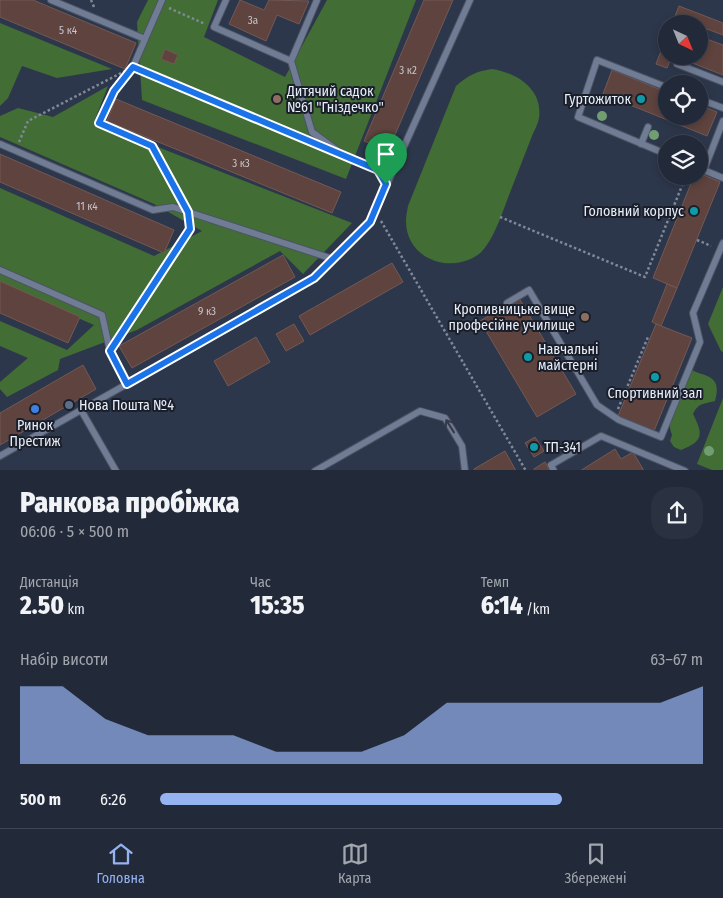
<!DOCTYPE html>
<html lang="uk">
<meta charset="utf-8">
<style>
:root{--surface:#222938;--page:#2a3140;--text:#f1f3f6;--muted:#a2a6ae;--line:#3f4553;--accent:#95b2f1}
body{margin:0;font-family:"Fira Sans Condensed",sans-serif;background:var(--page);color:var(--text);height:100vh;display:flex;flex-direction:column;font-size:19px;white-space:nowrap}
*{box-sizing:border-box;margin:0}
p{font-size:16px;color:var(--muted)}
.icon{flex:none;width:28px;height:28px;fill:none;stroke:currentColor;stroke-width:2;stroke-linecap:round;stroke-linejoin:round}
.map{position:relative;height:470px;overflow:hidden}
.panel{display:flex;flex-direction:column;background:var(--surface);flex:1}
.panel>*{flex:none}
.needle{width:32px;rotate:137deg}
.buttons{position:absolute;left:658px;top:15px;display:grid;gap:10px}
.buttons a{display:grid;place-items:center;width:50px;height:50px;border-radius:50%;background:var(--surface);box-shadow:0 2px 8px #0003,0 0 0 1px var(--line);font-size:25px}
.pin{position:absolute;display:grid;place-items:center;width:42px;height:42px;color:#fff;margin:-51px -21px;border-radius:50% 50% 50% 0;rotate:-45deg;box-shadow:0 0 5px #0007}
.pin .icon{rotate:45deg}
.round{display:grid;place-items:center;flex:none;width:52px;height:52px;border-radius:20px;background:var(--page)}
.headline{display:flex;align-items:center;justify-content:space-between;height:85px;padding:0 20px}
h1{font-size:28px;font-weight:800;line-height:38px}
.figures{display:grid;grid-template-columns:repeat(3,1fr);gap:8px;height:85px;padding:5px 20px}
.figures div{display:grid;align-content:center}
.figures b{font-size:25px;font-weight:800}
.figures small{font-size:14px;font-weight:400}
.figures p{font-size:14px}
.chart{height:140px;padding:10px 20px}
.chart p{display:flex;justify-content:space-between}
.chart svg{width:100%;height:90px;margin-top:5px;fill:var(--accent);opacity:.7}
ul{padding:0 20px;list-style:none;font-size:16px}
li{display:grid;grid-template-columns:80px 60px 1fr;align-items:center;height:38px}
li i{height:12px;border-radius:6px;background:var(--accent)}
.tabs{display:flex;justify-content:space-around;align-items:center;height:70px;border-top:1px solid var(--line);background:var(--surface);font-size:14px;color:var(--muted)}
.tabs a{display:grid;justify-items:center;gap:2px}
.tabs .selected{color:var(--accent)}
.map>svg:first-child{display:block}
.green{fill:#426d35}
.building{fill:#5e433e;stroke:#755853}
.lines{fill:none;stroke-linecap:round;stroke-linejoin:round}
.lane-casing{stroke:#4c5466;stroke-width:8}
.path{stroke:#808999;stroke-width:2.5;stroke-dasharray:2.5 2.5;stroke-linecap:butt}
.lane{stroke:#707c93;stroke-width:6}
.tree{fill:#709e72}
.oneway{stroke:#343a48}
.route-casing{stroke:#fff;stroke-width:10}
.route{stroke:#1a73e8;stroke-width:6}
.education-dot{fill:#8d6e63;stroke:#1a1e28;stroke-width:2}
.culture-dot{fill:#0f9aa8;stroke:#1a1e28;stroke-width:2}
.service-dot{fill:#5c6f8a;stroke:#1a1e28;stroke-width:2}
.shop-dot{fill:#3f7fe0;stroke:#1a1e28;stroke-width:2}
.labels{text-anchor:middle;stroke-width:4;stroke-linejoin:round;paint-order:stroke}
.number-label{font-size:11px;fill:#c6c4cc}
.poi-label{font-size:14px;fill:#e8effc;stroke:#1a1e28;text-anchor:start}
</style>
<div class="map">
<svg width="723" height="471" viewBox="0 0 723 471">
<rect width="100%" height="100%" fill="#2d374b"/>
<g class="green">
<polygon points="148,0 218,0 204,37 285,77 327,0 416,0 346,179 142,100 137,22"/>
<polygon points="0,23 112,69 57,78 22,66 8,98 0,106"/>
<path d="M 492,69 C 517,73 543,89 539,118 C 538,124 534,131 532,136 C 525,154 518,172 511,190 C 504,207 494,242 479,254 C 450,275 406,259 406,221 C 406,216 407,211 408,206 L 456,86 C 467,76 477,71 492,69 Z"/>
<polygon points="108,86 94,122 352,223 303,274 280,251 137,330 60,359 58,370 7,397 0,389 0,382 28,358 0,346 0,321 67,350 94,325 0,284 0,188 154,256 202,231 154,204 0,137 0,116 18,108 53,117"/>
<polygon points="723,287 723,352 721,351 708,324"/>
<path d="M 692,370 C 704,377 723,374 715,401 C 704,404 698,403 693,414 C 703,434 704,441 681,450 L 674,447 L 670,441 L 672,435 C 663,411 681,390 692,370 Z"/>
<polygon points="723,398 723,470 712,470 697,464"/>
</g>
<g class="building">
<polygon points="0,0 33,0 136,43 125,69 0,17"/>
<polygon points="240,0 264,10 269,0 309,1 299,24 277,15 266,41 229,24"/>
<polygon points="424,0 453,0 388,151 364,141"/>
<polygon points="679,6 723,23 723,35 699,26 699,24 686,21 684,24 672,24"/>
<polygon points="699,36 723,45 723,75 677,57 699,56"/>
<polygon points="666,38 666,56 672,56 667,68 656,64"/>
<polygon points="165,49 178,55 174,64 161,59"/>
<polygon points="612,70 666,92 666,116 699,116 699,105 717,112 707,136 603,94"/>
<polygon points="116,99 341,192 332,213 107,121"/>
<polygon points="0,154 174,230 164,253 0,182"/>
<polygon points="699,173 720,182 677,288 653,278 694,176 699,176"/>
<polygon points="283,255 295,277 132,368 119,346"/>
<polygon points="392,263 403,282 310,335 299,316"/>
<polygon points="0,281 80,317 68,343 0,313"/>
<polygon points="667,284 677,288 661,326 652,322"/>
<polygon points="519,298 576,394 537,417 480,321"/>
<polygon points="294,324 304,341 286,351 276,334"/>
<polygon points="656,324 692,338 654,431 618,416"/>
<polygon points="256,337 270,362 228,386 214,361"/>
<polygon points="83,365 96,389 0,445 0,413"/>
<polygon points="535,437 544,451 534,457 525,443"/>
<polygon points="615,449 621,459 633,452 644,471 580,471"/>
<polygon points="505,451 516,471 475,471 474,469"/>
<polygon points="545,462 550,471 534,471 534,469"/>
</g>
<g class="lines">
<g class="lane-casing">
<g id="lane">
<polyline points="51,0 145,39 162,0"/>
<polyline points="226,0 214,27 291,61 317,0"/>
<polyline points="145,39 133,67 378,170 386,185"/>
<polyline points="291,61 312,132 338,151"/>
<polyline points="677,64 723,82"/>
<polyline points="666,87 597,60 578,117 666,154"/>
<polyline points="699,99 723,108"/>
<polyline points="0,144 153,210 173,207 333,259"/>
<polyline points="641,144 648,127"/>
<polyline points="699,168 723,178"/>
<polyline points="704,170 723,121"/>
<polyline points="0,270 102,315 110,351 127,384"/>
<polyline points="507,303 529,290 597,405 619,420 661,437 700,342 693,313 723,243"/>
<polyline points="81,410 116,471"/>
<polyline points="0,456 314,278 370,222 470,0"/>
<polyline points="315,471 420,411 445,418 462,446 465,471"/>
<polyline points="554,471 551,465 601,436 685,471"/>
</g>
</g>
<g class="path">
<polyline points="91,0 94,7"/>
<polyline points="169,8 205,24"/>
<polyline points="128,74 114,91 99,123 152,146 183,201"/>
<polyline points="19,142 28,121 125,71"/>
<polyline points="500,217 645,277 686,176"/>
<polyline points="381,221 526,471"/>
<polyline points="697,240 711,246"/>
<polyline points="117,340 190,229 190,222"/>
<polyline points="618,409 648,337"/>
</g>
<use href="#lane" class="lane"/>
</g>
<g class="tree">
<circle cx="602" cy="116" r="5"/>
<circle cx="654" cy="135" r="5"/>
<circle cx="709" cy="451" r="5"/>
</g>
<defs><path id="oneway-shaft" d="M-6 0H5M1.5-3L5.5 0L1.5 3" fill="none" stroke-width="1.6" stroke-linecap="round" stroke-linejoin="round" transform="scale(1.25)"/></defs>
<use class="oneway" href="#oneway-shaft" transform="translate(450 426) rotate(-122)"/>
<g class="lines">
<g class="route-casing">
<polygon id="route" points="133,67 378,170 386,184 370,222 314,278 127,384 110,351 190,229 188,212 152,146 99,123 114,91"/>
</g>
<use href="#route" class="route"/>
</g>
<g class="education-dot">
<circle cx="277" cy="99" r="5"/>
<circle cx="585" cy="317" r="5"/>
</g>
<g class="culture-dot">
<circle cx="641" cy="99" r="5"/>
<circle cx="694" cy="211" r="5"/>
<circle cx="528" cy="357" r="5"/>
<circle cx="655" cy="377" r="5"/>
<circle cx="534" cy="447" r="5"/>
</g>
<circle class="service-dot" cx="69" cy="405" r="5"/>
<circle class="shop-dot" cx="35" cy="409" r="5"/>
<g class="labels">
<g class="number-label">
<text x="253" y="24">3а</text>
<text x="68" y="34">5 к4</text>
<text x="408" y="74">3 к2</text>
<text x="241" y="167">3 к3</text>
<text x="87" y="210">11 к4</text>
<text x="207" y="315">9 к3</text>
</g>
<g class="poi-label">
<text x="287" y="96">Дитячий садок<tspan x="287" dy="16">№61 "Гніздечко"</tspan></text>
<text x="631" y="104" text-anchor="end">Гуртожиток</text>
<text x="684" y="216" text-anchor="end">Головний корпус</text>
<text x="575" y="314" text-anchor="end">Кропивницьке вище<tspan x="575" dy="16">професійне училище</tspan></text>
<text x="538" y="354">Навчальні<tspan x="538" dy="16">майстерні</tspan></text>
<text x="655" y="398" text-anchor="middle">Спортивний зал</text>
<text x="79" y="410">Нова Пошта №4</text>
<text x="35" y="430" text-anchor="middle">Ринок<tspan x="35" dy="16">Престиж</tspan></text>
<text x="544" y="452">ТП-341</text>
</g>
</g>
</svg>
<div class="buttons">
<a><svg class="needle" viewBox="-14 -14 28 28"><path d="M0-13l5 13h-10z" fill="#e53935"/><path d="M0 13l5-13h-10z" fill="#a2a6ae"/></svg></a>
<a><svg class="icon" aria-label="locate" viewBox="0 0 24 24"><circle cx="12" cy="12" r="6"/><path d="M12 2v4M12 18v4M2 12h4M18 12h4"/></svg></a>
<a><svg class="icon" aria-label="layers" viewBox="0 0 24 24"><path d="M12 4l9 5-9 5-9-5zM3 14l9 5 9-5"/></svg></a>
</div>
<div class="pin" style="left:386px;top:184px;background:#1e9e55"><svg class="icon" aria-label="arrive" viewBox="0 0 24 24"><path d="M6 21V4h12l-3 4 3 4H6"/></svg></div>
</div>
<section class="panel">
<div class="headline"><div><h1>Ранкова пробіжка</h1><p>06:06 · 5 × 500 m</p></div><a class="round"><svg class="icon" aria-label="share" viewBox="0 0 24 24"><path d="M12 15V3M7 8l5-5 5 5M5 13v7h14v-7"/></svg></a></div>
<div class="figures">
<div><p>Дистанція</p><b>2.50<small> km</small></b></div>
<div><p>Час</p><b>15:35</b></div>
<div><p>Темп</p><b>6:14<small> /km</small></b></div>
</div>
<div class="chart"><p><span>Набір висоти</span>63–67 m</p>
<svg viewBox="0 0 160 44" preserveAspectRatio="none"><path d="M0 44V6L10 6L20 22L30 30L40 30L50 30L60 38L70 38L80 38L90 30L100 14L110 14L120 14L130 14L140 14L150 14L160 6V44z"/></svg>
</div>
<ul>
<li><b>500 m</b>6:26<i style="width:74%"></i></li>
</ul>
</section>
<nav class="tabs">
<a class="selected"><svg class="icon" aria-label="home" viewBox="0 0 24 24"><path d="M3 11l9-7 9 7M6 9v11h12V9"/></svg>Головна</a>
<a><svg class="icon" aria-label="map" viewBox="0 0 24 24"><path d="M3 6l6-2 6 2 6-2v14l-6 2-6-2-6 2zM9 4v14M15 6v14"/></svg>Карта</a>
<a><svg class="icon" aria-label="saved" viewBox="0 0 24 24"><path d="M7 4h10v16l-5-4-5 4z"/></svg>Збережені</a>
</nav>
